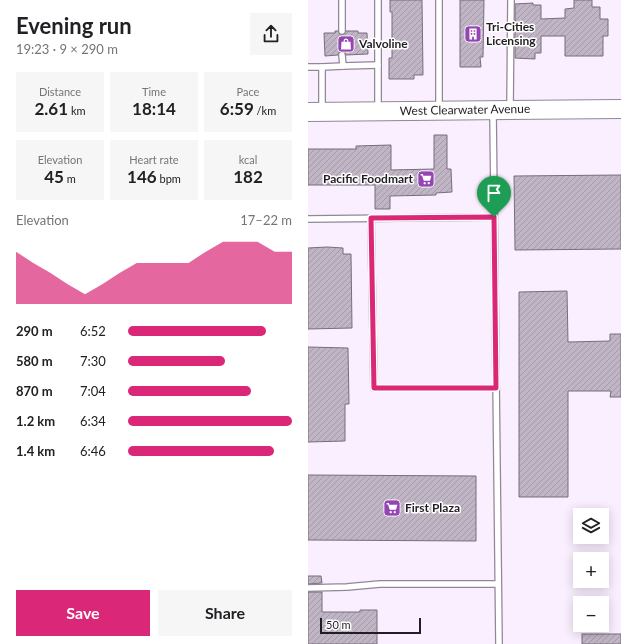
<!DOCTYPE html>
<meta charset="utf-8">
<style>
:root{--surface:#fff;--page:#f6f6f6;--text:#202124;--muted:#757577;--accent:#db2777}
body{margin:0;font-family:Lato,sans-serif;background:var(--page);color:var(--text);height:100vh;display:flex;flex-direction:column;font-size:15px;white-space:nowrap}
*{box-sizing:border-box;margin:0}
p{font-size:13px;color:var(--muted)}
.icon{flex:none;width:22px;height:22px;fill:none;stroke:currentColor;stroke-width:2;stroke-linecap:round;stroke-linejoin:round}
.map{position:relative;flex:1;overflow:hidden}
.side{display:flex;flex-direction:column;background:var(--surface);width:308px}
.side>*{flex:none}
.fabs{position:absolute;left:265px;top:508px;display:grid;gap:8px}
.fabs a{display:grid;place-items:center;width:36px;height:36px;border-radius:0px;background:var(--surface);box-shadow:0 2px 10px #0003;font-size:20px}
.scale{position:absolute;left:12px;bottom:10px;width:101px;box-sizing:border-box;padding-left:4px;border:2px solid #211d23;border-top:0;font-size:11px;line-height:14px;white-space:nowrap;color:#211d23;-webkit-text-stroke:3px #fff;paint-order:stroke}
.pin{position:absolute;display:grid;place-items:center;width:34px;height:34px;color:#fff;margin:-41px -17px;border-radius:50% 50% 50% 0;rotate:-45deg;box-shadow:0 0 4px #0007}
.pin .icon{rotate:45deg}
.round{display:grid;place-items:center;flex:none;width:42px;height:42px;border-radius:0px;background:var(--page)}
.head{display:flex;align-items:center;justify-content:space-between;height:68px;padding:0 16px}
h1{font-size:22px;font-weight:700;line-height:30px}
.metrics{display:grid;grid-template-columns:repeat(3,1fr);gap:6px;height:68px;padding:4px 16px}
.metrics div{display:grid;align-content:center;border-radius:0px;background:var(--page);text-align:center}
.metrics b{font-size:17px;font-weight:700}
.metrics small{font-size:11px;font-weight:400}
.metrics p{font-size:11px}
.chart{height:112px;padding:8px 16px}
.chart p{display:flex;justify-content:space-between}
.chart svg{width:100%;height:72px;margin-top:4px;fill:var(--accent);opacity:.7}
.button{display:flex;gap:8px;margin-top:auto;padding:8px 16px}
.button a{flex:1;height:46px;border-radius:0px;background:var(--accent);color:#fff;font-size:16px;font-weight:700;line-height:46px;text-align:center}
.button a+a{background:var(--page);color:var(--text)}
ul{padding:0 16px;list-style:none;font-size:13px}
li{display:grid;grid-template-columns:64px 48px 1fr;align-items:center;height:30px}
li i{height:10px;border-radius:5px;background:var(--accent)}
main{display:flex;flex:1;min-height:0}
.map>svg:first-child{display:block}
.building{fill:url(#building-hatch);stroke:#776d7b}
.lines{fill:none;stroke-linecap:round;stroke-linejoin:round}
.service-casing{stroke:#918795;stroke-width:8}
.primary-casing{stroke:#918795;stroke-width:20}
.service{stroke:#fff;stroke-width:5.5}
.primary{stroke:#fff;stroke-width:18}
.route-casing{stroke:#fff;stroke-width:8}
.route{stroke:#db2777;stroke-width:5}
.labels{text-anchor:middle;stroke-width:3;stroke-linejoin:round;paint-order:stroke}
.poi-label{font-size:12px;font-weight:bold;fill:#211d23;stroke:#fff;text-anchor:start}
.street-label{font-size:12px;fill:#211d23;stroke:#fff}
</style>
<main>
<section class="side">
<div class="head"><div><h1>Evening run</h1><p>19:23 · 9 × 290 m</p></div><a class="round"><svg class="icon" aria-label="share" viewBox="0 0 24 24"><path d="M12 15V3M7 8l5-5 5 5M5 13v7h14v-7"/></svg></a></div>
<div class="metrics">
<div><p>Distance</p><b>2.61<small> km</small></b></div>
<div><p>Time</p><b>18:14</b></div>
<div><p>Pace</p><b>6:59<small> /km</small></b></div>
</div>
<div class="metrics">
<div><p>Elevation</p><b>45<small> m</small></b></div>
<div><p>Heart rate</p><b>146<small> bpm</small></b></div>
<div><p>kcal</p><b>182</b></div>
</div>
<div class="chart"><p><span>Elevation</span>17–22 m</p>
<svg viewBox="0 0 160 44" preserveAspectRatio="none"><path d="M0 44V12L10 19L20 25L30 32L40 38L50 32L60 25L70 19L80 19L90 19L100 19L110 12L120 6L130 6L140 6L150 12L160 12V44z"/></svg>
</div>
<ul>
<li><b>290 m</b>6:52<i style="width:84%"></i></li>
<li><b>580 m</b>7:30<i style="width:59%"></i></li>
<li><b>870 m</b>7:04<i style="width:75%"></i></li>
<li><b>1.2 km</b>6:34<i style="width:100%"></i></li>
<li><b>1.4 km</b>6:46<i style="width:89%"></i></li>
</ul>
<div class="button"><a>Save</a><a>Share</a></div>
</section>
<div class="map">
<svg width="313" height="644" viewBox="0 0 313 644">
<defs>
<pattern id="building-hatch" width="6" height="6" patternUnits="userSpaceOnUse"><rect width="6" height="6" fill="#c0b5c4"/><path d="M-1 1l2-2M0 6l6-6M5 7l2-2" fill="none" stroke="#a59ba8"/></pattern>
</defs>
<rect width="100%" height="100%" fill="#faefff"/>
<g class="building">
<polygon points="82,0 114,0 115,75 106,75 106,79 81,79 81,58 84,58 84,12 82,12"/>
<polygon points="152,0 176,0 175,57 172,57 173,67 152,67"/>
<polygon points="266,0 284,0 284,7 292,7 292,19 300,19 300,36 295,36 295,56 257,56 257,36 233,36 233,53 227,53 227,59 207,58 207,4 225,3 225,5 233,5 233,19 257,18 257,9 266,8"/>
<polygon points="27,31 30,31 34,35 36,34 38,31 50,31 50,33 59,33 60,54 38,55 37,52 34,51 31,52 30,55 17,56 16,33 27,33"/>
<polygon points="126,135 139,135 139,169 143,169 144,192 128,193 128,195 82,196 82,209 67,209 67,185 0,185 0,149 48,149 48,146 83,145 83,170 126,169"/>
<polygon points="313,175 313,249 207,250 206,176"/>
<polygon points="19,247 35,248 35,254 43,254 44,328 0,329 0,248"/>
<polygon points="259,291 260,342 302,341 302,334 313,334 313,397 302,397 303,391 260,391 260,497 211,497 211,292"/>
<polygon points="0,347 40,348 41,404 37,404 37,441 0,442"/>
<polygon points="0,475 168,476 168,541 0,540"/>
<polygon points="0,576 13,576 14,583 0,584"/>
<polygon points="0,592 14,592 14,612 52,612 52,610 69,610 69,644 0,644"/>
<rect x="274" y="634" width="39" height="10"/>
</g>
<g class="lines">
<g class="service-casing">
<g id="service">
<polyline points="34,0 34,31"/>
<polyline points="131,0 131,108"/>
<polyline points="34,55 35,66 70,65"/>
<polyline points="0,67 14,67"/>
<polyline points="202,108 203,0"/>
<polyline points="14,109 14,67 35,66"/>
<polyline points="70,109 70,0"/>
<polyline points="185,112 191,644"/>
<polyline points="63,218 66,388 188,388"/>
<polyline points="0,219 186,217"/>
<polyline points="0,588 39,587 72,584 190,584"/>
</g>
</g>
<g class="primary-casing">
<polyline id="primary" points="0,112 313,109"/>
</g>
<use href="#service" class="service"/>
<use href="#primary" class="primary"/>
</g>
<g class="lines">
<g class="route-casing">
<polygon id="route" points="186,217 188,388 66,388 63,218"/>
</g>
<use href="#route" class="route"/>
</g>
<defs>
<g id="building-square" transform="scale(0.9)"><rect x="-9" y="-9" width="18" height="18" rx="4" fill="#9444b3" stroke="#fff"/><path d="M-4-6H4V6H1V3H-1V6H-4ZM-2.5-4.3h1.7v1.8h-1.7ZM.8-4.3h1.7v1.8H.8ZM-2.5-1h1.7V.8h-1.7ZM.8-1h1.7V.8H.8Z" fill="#fff"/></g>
<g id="shop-square" transform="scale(0.9)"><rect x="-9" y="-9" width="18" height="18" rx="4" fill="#9444b3" stroke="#fff"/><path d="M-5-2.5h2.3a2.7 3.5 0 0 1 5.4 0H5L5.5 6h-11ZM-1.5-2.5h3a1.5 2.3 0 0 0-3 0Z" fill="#fff"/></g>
<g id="supermarket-square" transform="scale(0.9)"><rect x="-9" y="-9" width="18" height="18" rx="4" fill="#9444b3" stroke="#fff"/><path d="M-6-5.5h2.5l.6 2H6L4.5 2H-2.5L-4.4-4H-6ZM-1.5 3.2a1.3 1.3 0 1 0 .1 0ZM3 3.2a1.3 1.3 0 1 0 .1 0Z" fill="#fff"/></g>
</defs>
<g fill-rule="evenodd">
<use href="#building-square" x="165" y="34"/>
<use href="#shop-square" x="38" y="44"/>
<use href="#supermarket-square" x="118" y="179"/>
<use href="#supermarket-square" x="84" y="508"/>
</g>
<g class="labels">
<g class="poi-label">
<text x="178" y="31">Tri-Cities<tspan x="178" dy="14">Licensing</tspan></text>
<text x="51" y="48">Valvoline</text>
<text x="105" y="183" text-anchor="end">Pacific Foodmart</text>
<text x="97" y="512">First Plaza</text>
</g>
<g class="street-label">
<text transform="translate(157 110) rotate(-1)" y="4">West Clearwater Avenue</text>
</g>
</g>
</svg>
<div class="fabs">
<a><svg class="icon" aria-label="layers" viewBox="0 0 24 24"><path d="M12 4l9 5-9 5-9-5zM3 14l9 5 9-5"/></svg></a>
<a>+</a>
<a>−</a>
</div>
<div class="scale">50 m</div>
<div class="pin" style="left:186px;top:217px;background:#1e9e55"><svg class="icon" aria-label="arrive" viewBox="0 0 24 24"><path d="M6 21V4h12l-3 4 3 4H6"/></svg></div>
</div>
</main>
